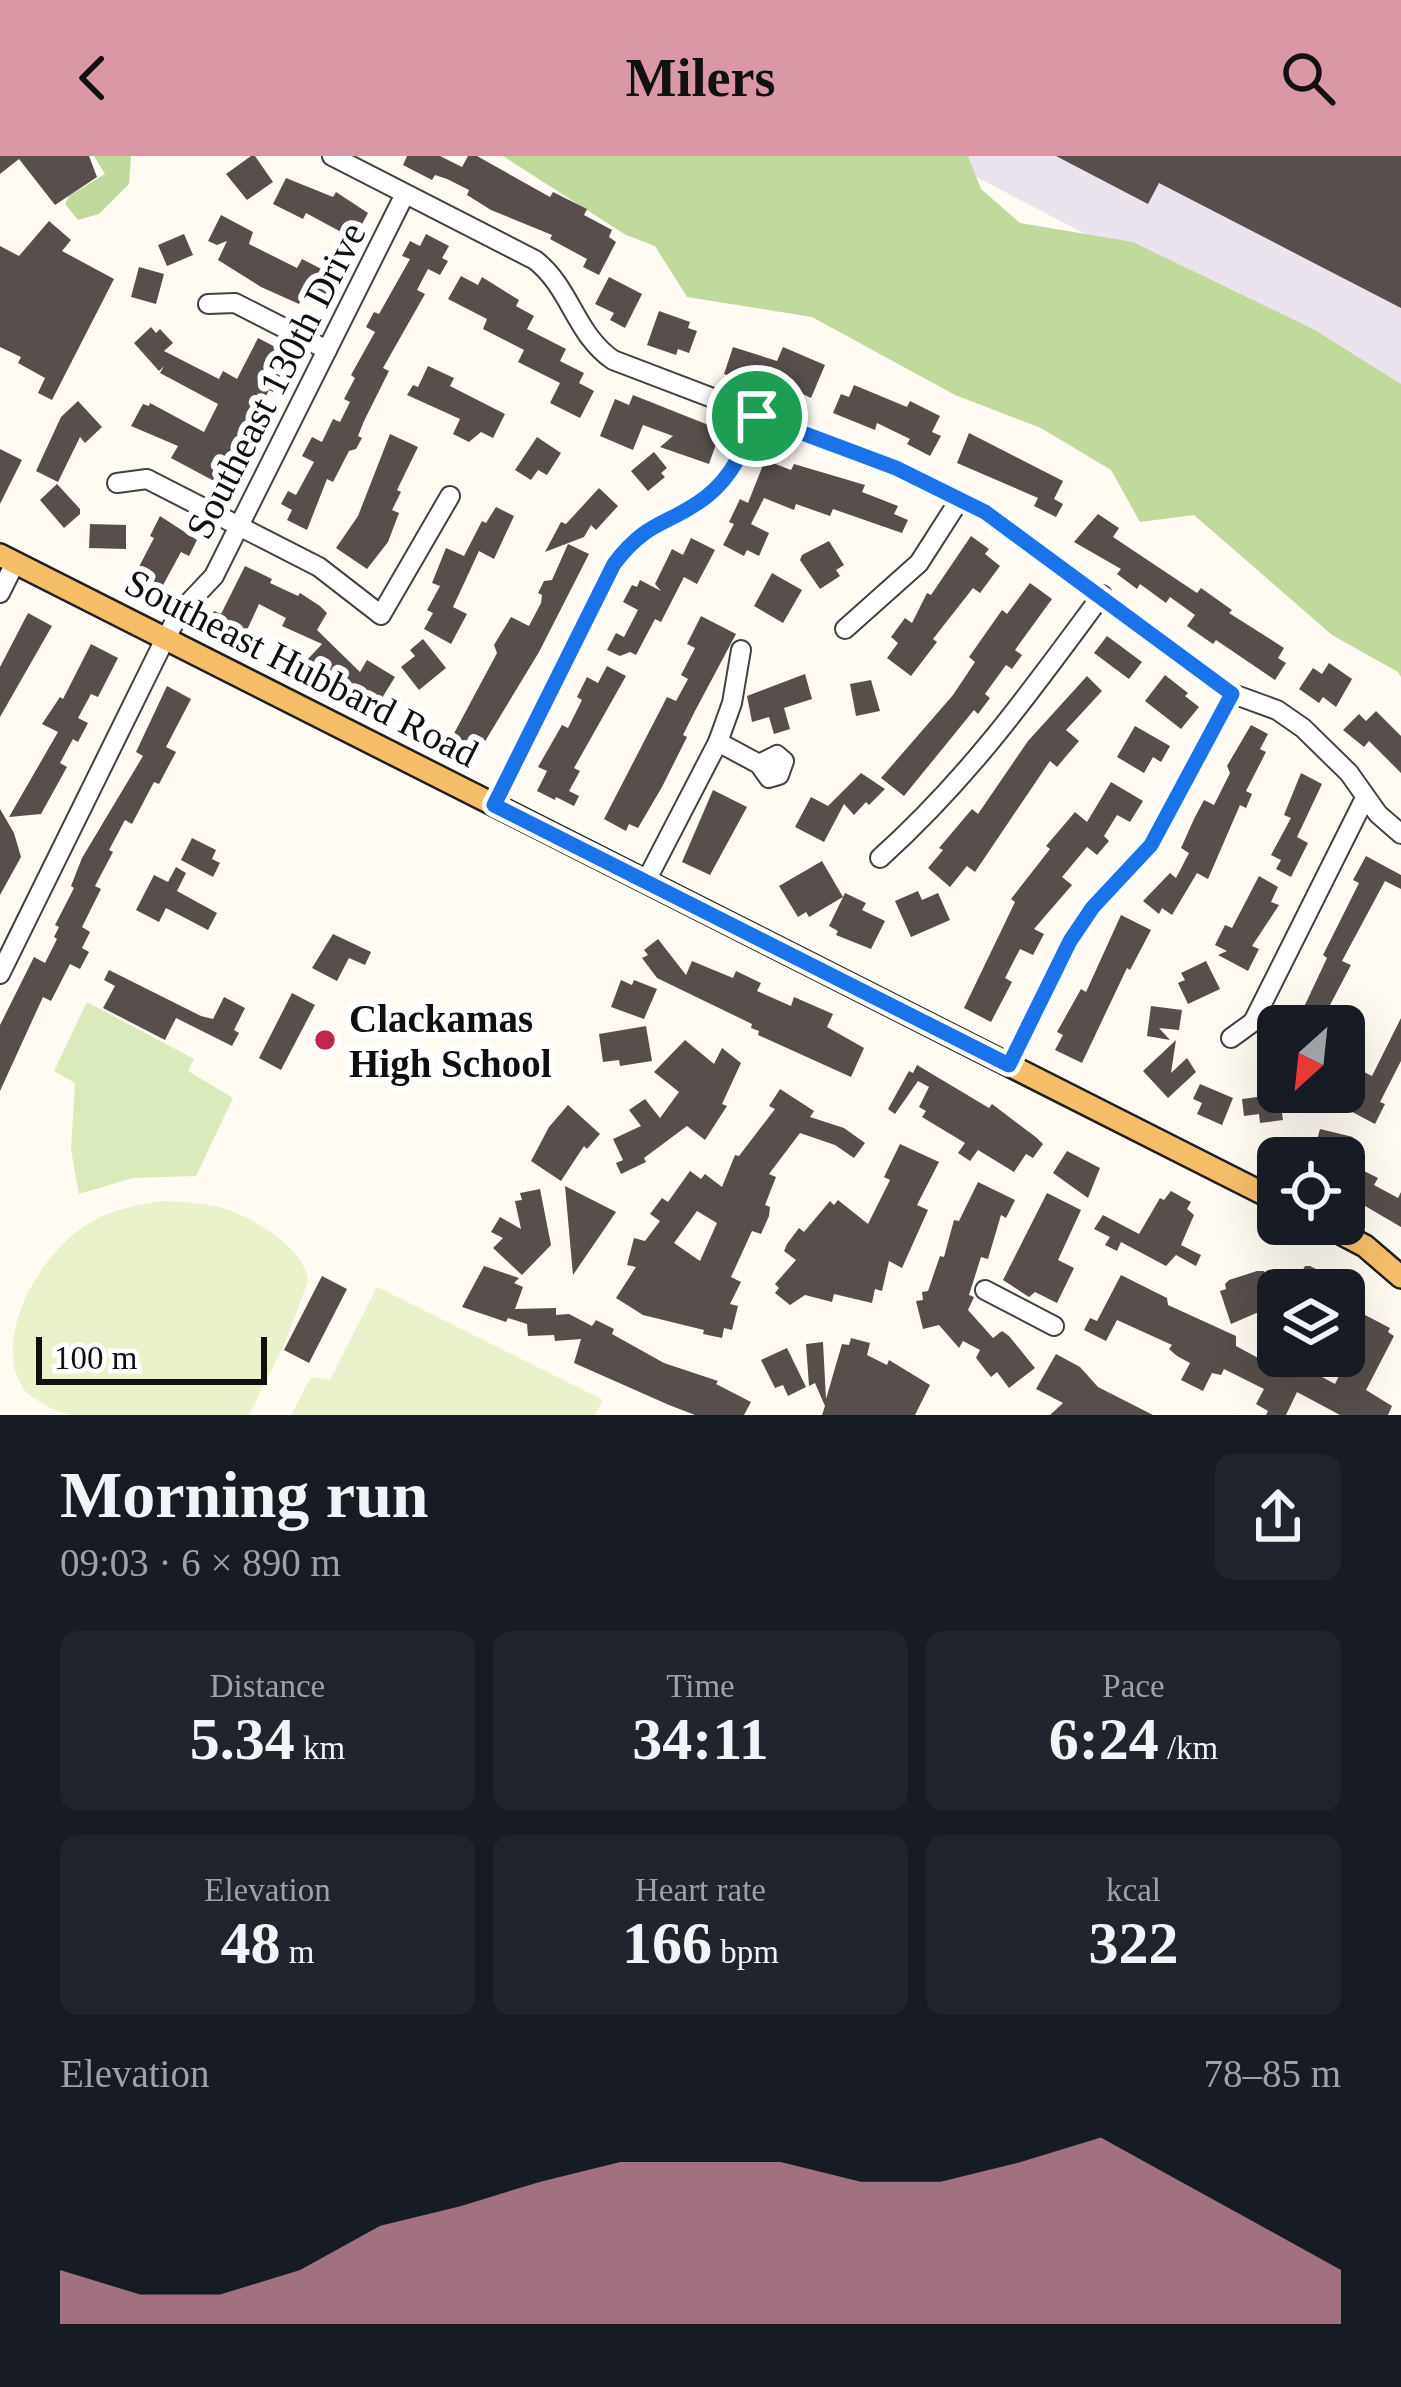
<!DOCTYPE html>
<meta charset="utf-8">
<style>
:root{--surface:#171b24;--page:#20242c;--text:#f1f3f6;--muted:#9ea1a6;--accent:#da98a7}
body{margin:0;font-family:"Times New Roman",serif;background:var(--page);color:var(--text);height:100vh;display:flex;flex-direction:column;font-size:45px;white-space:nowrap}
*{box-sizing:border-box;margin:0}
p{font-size:39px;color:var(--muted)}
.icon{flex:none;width:66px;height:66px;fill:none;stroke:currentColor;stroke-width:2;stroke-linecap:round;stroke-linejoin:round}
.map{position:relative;height:1259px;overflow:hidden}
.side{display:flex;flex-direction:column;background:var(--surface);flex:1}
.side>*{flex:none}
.needle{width:78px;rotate:207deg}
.controls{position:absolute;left:1257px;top:849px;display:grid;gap:24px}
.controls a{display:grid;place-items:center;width:108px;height:108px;border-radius:18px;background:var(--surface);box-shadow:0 12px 48px #0002;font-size:60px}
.scale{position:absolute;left:36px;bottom:30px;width:231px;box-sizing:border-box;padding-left:12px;border:6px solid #0f0f0f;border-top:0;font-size:33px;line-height:42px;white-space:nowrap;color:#0f0f0f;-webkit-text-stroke:9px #fff;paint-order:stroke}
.pin{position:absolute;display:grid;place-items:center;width:102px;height:102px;color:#fff;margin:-51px;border:6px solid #fff;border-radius:50%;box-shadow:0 3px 12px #0007}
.round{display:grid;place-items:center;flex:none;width:126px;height:126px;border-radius:18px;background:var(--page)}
.overview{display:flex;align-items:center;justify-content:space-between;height:204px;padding:0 60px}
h1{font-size:66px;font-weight:700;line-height:90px}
.stats{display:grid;grid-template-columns:repeat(3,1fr);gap:18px;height:204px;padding:12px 60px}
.stats div{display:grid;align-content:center;border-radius:18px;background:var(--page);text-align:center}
.stats b{font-size:60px;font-weight:700}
.stats small{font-size:33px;font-weight:400}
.stats p{font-size:33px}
.chart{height:336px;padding:24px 60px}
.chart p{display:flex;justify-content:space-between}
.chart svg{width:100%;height:216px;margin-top:12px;fill:var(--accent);opacity:.7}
header{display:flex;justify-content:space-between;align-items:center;height:156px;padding:0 60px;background:var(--accent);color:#111;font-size:54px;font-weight:700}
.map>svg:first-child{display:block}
.industrial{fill:#ebe4ee}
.green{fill:#dbeabb}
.forest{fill:#c1da9b}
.pitch{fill:#eaf1cd}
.building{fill:#584f4c;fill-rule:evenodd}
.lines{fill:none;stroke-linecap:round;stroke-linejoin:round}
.minor-casing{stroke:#424242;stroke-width:22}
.major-casing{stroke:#202020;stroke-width:26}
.minor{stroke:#fff;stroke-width:18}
.major{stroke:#f7be6a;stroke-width:21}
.route-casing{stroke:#fff;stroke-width:24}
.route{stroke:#1a73e8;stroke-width:15}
.poi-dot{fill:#bf2847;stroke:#fff;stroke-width:4.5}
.labels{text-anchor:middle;stroke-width:12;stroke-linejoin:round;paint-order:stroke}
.street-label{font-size:39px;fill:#0f0f0f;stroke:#fff}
.poi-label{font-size:39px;font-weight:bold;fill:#0f0f0f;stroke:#fff;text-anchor:start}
</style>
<header><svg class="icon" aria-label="back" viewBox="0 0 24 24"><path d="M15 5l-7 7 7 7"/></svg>Milers<svg class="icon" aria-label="search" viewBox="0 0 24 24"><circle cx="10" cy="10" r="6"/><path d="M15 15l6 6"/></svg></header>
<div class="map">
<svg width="1401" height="1259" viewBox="0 0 1401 1259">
<rect width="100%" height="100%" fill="#fffaf2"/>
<polygon class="industrial" points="935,0 1401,0 1401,243 982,24"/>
<polygon class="green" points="87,846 194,903 188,915 233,942 196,1020 133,1022 79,1038 71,994 75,927 54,915"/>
<g class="forest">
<polygon points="94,0 131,0 129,28 99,58 78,64 65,48 69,40 105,18"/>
<polygon points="503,0 968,0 981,33 1020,67 1133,86 1315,174 1401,228 1401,521 1398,516 1332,479 1194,359 1140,366 1111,314 1041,272 955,239 812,161 687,141 655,90 626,79"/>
</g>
<g class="pitch">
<path d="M 164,1045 C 183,1046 204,1047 223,1052 C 252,1061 307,1093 308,1126 L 283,1191 L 249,1259 C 191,1259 130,1259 73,1259 C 60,1258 42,1248 31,1240 C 23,1235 20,1227 16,1218 C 0,1164 47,1090 93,1065 C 114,1053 139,1048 164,1045 Z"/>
<polygon points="377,1131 603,1244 595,1259 291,1259 311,1221 330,1224"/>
</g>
<g class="building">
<polygon points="0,0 89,0 97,21 55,49 19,3 0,18"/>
<polygon points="251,0 255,0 273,26 247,44 226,18"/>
<polygon points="407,0 440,0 462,11 468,0 477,0 550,41 553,36 587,53 584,59 612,74 609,81 616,86 599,119 583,111 587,103 550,83 552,79 491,54 467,39 469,34 447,23 435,19 432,24 403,9"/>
<polygon points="1056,0 1401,0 1401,152 1159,27 1148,48"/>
<polygon points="286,22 333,41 336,36 368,57 354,83 306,57 303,63 273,48"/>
<polygon points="221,59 253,76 249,88 297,112 302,103 337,121 320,152 302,142 299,148 261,131 218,104 227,85 217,89 208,85"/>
<polygon points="49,65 71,84 62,95 114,123 52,244 38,237 45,222 18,207 21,201 0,191 0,90 19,100"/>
<polygon points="184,78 193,99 167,110 158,89"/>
<polygon points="426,78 449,90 442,102 448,105 440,119 428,113 417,134 425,138 383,212 389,215 364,265 358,280 362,282 356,293 349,295 333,326 327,323 307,374 287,364 292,354 281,348 288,335 296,339 314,306 302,300 312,281 322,286 333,263 340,266 350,246 344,243 355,222 351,219 375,176 366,171 374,156 379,158 410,103 402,100 410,85 420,90"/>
<polygon points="139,111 164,118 156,148 131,141"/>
<polygon points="461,120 478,129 482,121 519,144 516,150 534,160 527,173 566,193 560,205 584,217 579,227 594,235 580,262 550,247 560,227 518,206 524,194 483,173 487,163 448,143"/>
<polygon points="609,121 642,138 625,172 610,164 614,157 595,148"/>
<polygon points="659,155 690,166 688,172 697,175 689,197 678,193 676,199 647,189"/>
<polygon points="151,171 156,177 160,173 173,187 164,195 219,223 223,215 237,223 258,182 285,196 275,217 281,220 273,236 269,234 258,256 253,254 234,292 234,298 245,303 229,333 171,302 178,290 131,270 143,248 149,250 150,247 204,276 218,248 160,217 164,210 159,215 134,187"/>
<polygon points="733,191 777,205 783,191 825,209 811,242 794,234 789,245 764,234 766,231 724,218"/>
<polygon points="428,210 454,222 450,230 505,258 493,282 481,276 469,286 453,278 460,263 407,239 413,229 418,231"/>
<polygon points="854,229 907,251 910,245 940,260 932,276 941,280 930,300 907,288 910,283 877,267 875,274 833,257 841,238 849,241"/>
<polygon points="633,239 721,274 709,308 660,291 673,280 643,269 633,294 600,280 615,243 629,249"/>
<polygon points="78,245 102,271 85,287 80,281 58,326 36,315 61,261"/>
<polygon points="969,277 1063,325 1054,343 1063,348 1056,361 1034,350 1038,342 957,307"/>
<polygon points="390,278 418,291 397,334 401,336 392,354 399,357 388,386 367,413 336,392 358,360"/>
<polygon points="537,281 561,297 547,319 538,314 531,324 515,314"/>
<polygon points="0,293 22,304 0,348"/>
<polygon points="654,296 667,312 661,317 665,321 648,335 631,315"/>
<polygon points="765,304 791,314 794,308 865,329 862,336 898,350 894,358 908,364 902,377 833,353 830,360 796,348 794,354 764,342 751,368 769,377 759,400 747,394 744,400 723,389 734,368 729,366 740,343 748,347"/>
<polygon points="57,328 80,353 80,358 64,372 40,344"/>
<polygon points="599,332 618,350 596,374 591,369 584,381 545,396 561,366 566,368"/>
<polygon points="496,351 514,360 494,403 479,395 453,451 467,458 451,488 424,473 433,457 427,454 440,430 432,427 446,392 464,400 482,365 486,367"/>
<polygon points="1098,358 1119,372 1113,381 1197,437 1201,432 1232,454 1229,457 1284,492 1278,502 1286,507 1275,524 1216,484 1213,488 1187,470 1195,459 1170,441 1166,447 1140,428 1137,433 1117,418 1121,413 1074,386"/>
<polygon points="160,360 197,384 189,400 181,396 162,431 157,428 151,439 130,428 154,382 150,380"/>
<polygon points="90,368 126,369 126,393 89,392"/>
<polygon points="971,380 989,393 985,398 1000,410 980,437 973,432 933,483 937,486 911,520 887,502 898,487 891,481 905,462 912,467 927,437 931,439"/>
<polygon points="691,382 715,394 697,428 684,421 661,466 655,463 636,499 630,496 620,500 607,494 616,477 624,481 638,454 623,446 632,429 637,431 640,424 661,435 655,428 672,393 683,399"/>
<polygon points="829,385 844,409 836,414 840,420 820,433 800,404 802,399"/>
<polygon points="568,388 589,398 539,496 478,597 451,583 497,497 494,489 497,484 511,461 529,470 541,447 542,439 538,437 544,425 552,424"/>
<polygon points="245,410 272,423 270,427 298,440 300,437 320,450 327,457 317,474 360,516 367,504 395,521 377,550 341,527 337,531 308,503 322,488 282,470 286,462 259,448 242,485 208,469 214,455 221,458"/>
<polygon points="772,417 802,434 783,467 754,450"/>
<polygon points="1030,427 1052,443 1015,494 1022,499 1012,513 1006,509 985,538 990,542 978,558 974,554 904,640 881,622 953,539 975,506 969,501 1002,454 1007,458"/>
<polygon points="28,457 52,470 0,561 0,511"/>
<polygon points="701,460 736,478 695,555 683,579 687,581 662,631 638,672 629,668 626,675 604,663 667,541 676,545 688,523 681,519 695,492 687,488"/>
<polygon points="1107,480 1142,506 1129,523 1094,497"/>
<polygon points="423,483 446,512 419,534 401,511 415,500 410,494"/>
<polygon points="91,488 118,502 98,541 91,538 78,562 88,567 78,586 73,583 60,607 67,611 41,658 9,661 58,576 42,568 60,541 63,543"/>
<polygon points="1329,507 1352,523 1336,551 1323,541 1319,547 1299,533 1313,512 1322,518"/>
<polygon points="607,510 626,520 574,612 580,615 569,635 579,640 574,650 556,641 555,644 537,635 547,615 538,611 562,569 568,572 582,544 577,541 587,521 598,527"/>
<polygon points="805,518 812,543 784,552 790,573 774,578 769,561 752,566 747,540"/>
<polygon points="1165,519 1188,537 1185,540 1199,551 1181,573 1145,545"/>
<polygon points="1087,520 1102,535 1066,574 1079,585 1057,611 1050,605 975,716 967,710 950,731 928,712 943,694 939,692 972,653 978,658 1028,585"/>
<polygon points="871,524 880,555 856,560 850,528"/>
<polygon points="167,530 191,543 166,591 176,596 159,628 154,626 132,668 125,664 109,694 113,696 95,730 101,733 82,771 90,776 82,792 89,796 80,813 70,808 51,845 43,841 0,935 0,869 34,801 45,807 57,783 54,781 59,771 55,769 74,732 71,730 82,702 143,600 136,596"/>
<polygon points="1376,555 1401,580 1401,617 1369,585 1364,591 1343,574 1359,558 1366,565"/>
<polygon points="1251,569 1268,578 1260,593 1266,596 1246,635 1252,638 1246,652 1240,649 1208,723 1197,717 1172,759 1162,752 1159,758 1143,745 1170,717 1176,722 1189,697 1181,692 1194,663 1204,644 1214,649 1230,617 1227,610"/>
<polygon points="1135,570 1170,590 1161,606 1153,601 1144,617 1117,601"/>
<polygon points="861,617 885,633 869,649 866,646 854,659 844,648 824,686 795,671 811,641 828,650"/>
<polygon points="1301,617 1322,628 1297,681 1308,687 1291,721 1276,713 1281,704 1271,699 1291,662 1284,659"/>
<polygon points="1111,626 1143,645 1130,666 1117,659 1104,680 1109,685 1097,699 1087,691 1062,721 1072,729 1034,773 1044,778 1033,799 1020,793 1005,822 1012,826 991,866 964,852 1015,746 1011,743 1050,693 1046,690 1075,656 1087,666"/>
<polygon points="713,634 747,651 710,719 682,706"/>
<polygon points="0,653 14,677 21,701 0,739"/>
<polygon points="192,682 216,694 212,703 220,707 213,721 181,704"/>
<polygon points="1366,700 1401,719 1401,733 1385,725 1342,805 1351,809 1319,870 1295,870 1327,802 1323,799 1359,727 1353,724"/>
<polygon points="822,705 843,741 809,761 806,756 798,761 779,730"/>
<polygon points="176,711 186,717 177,735 217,757 208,774 166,752 159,766 136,754 154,719 168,726"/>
<polygon points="1259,720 1278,731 1271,746 1279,749 1252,790 1259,793 1248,815 1218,799 1227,795 1215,789 1225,769 1232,772"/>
<polygon points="918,735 922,744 938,737 950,764 911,781 895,745"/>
<polygon points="845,737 866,747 862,754 885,765 871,793 836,779 838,775 829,770"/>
<polygon points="1121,759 1151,774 1130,814 1127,812 1082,907 1055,894 1063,879 1057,876 1081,833 1086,836"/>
<polygon points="333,778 371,796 365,809 349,802 337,825 312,812"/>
<polygon points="658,783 686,819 692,805 733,822 736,815 761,827 757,835 791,850 794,841 833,858 827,871 864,892 851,921 758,879 759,875 751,872 752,868 657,822 642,802 648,799 644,794"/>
<polygon points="1206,805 1220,833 1188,848 1178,827 1185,824 1181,817"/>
<polygon points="109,814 201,860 213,863 224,841 245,852 234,874 239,877 232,890 176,862 165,884 103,852 115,830 104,824"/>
<polygon points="621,824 632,829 634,824 657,833 644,863 611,851"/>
<polygon points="292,837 315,849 281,914 259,902"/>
<polygon points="1151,850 1182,854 1179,874 1159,872 1170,884 1147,880"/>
<polygon points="1401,862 1401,905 1380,946 1385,948 1375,968 1339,949 1358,913 1372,920"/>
<polygon points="646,870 652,905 620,910 619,904 603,906 599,878"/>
<polygon points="685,884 714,908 722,892 741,907 722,948 727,950 705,984 687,970 644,1002 646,1006 621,1018 616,1007 623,1004 613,983 641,970 629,954 645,943 660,962 679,936 654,916"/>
<polygon points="1176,884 1171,917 1187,902 1196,916 1168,942 1143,915"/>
<polygon points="917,909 989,952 992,948 1037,982 1043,988 1033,1002 1026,998 1014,1016 978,994 970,1005 958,997 965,987 922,961 926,955 919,951 929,931 918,925 895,958 888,953 909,915 913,917"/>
<polygon points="1200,928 1233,942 1222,969 1197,958 1202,947 1193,943"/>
<path d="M 780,933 L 814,955 L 810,961 L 844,972 L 865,987 L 854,1002 L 835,989 L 800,977 L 769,1018 L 776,1021 L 765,1049 L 770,1051 L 769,1060 L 761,1078 L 752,1075 L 731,1121 L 741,1126 L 730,1148 L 738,1150 L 732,1174 L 724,1172 L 722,1182 L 703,1178 L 704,1174 L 643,1159 L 616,1142 L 636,1111 L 627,1109 L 634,1082 L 645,1085 L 660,1065 L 650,1058 L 662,1042 L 668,1046 L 690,1015 L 701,1023 L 705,1018 L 722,1031 L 735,999 L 739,1000 L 775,953 L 769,950 ZM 697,1055 L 717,1067 L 700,1105 L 674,1087 Z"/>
<polygon points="1279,938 1283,964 1260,967 1259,958 1244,960 1242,943"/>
<polygon points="568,949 600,978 587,993 584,990 561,1025 531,1005 549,971"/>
<polygon points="1320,973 1353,981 1348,998 1341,996 1339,1002 1312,1002"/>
<polygon points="900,988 939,1006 917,1049 928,1054 902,1112 889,1105 882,1135 875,1133 872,1147 834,1138 832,1146 805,1139 790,1149 775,1137 779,1132 775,1128 796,1104 784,1095 787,1088 799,1072 804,1076 830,1045 834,1049 838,1044 868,1068 890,1024 884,1021"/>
<polygon points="1067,995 1100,1012 1088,1042 1053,1017"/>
<polygon points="1362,1014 1378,1022 1374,1029 1398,1042 1401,1036 1401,1071 1348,1040"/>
<polygon points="978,1026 1015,1044 1006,1062 1001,1059 988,1103 981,1101 969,1139 974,1141 968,1154 993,1182 1002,1175 1009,1180 1035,1212 1009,1232 997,1216 991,1221 976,1202 980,1194 963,1185 959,1192 939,1169 923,1173 916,1145 923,1144 922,1136 928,1135 940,1100 944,1101 954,1064 959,1065"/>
<polygon points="565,1030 616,1056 573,1119"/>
<polygon points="540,1033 551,1089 522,1119 493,1092 503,1082 491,1076 500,1061 521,1073 515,1045 522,1044 520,1037"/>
<polygon points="1171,1035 1191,1046 1187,1053 1194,1059 1181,1089 1201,1099 1196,1110 1176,1099 1166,1110 1121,1086 1117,1095 1105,1089 1110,1081 1094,1073 1103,1059 1139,1078 1160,1042 1164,1044"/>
<polygon points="1047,1037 1081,1054 1058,1104 1074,1112 1057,1147 1035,1136 1029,1141 1003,1124"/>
<polygon points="484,1110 519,1122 514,1127 523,1131 515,1153 556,1152 556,1159 569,1158 592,1170 596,1164 614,1173 612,1178 664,1207 718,1225 716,1228 751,1246 744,1259 695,1259 669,1249 574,1207 581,1183 555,1185 554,1179 528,1180 527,1168 508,1162 506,1166 462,1151"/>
<polygon points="1305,1110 1310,1110 1358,1134 1292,1134"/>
<polygon points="1257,1115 1264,1115 1266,1121 1272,1119 1278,1138 1273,1143 1275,1149 1231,1168 1220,1135 1226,1133 1225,1128 1229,1124"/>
<polygon points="1121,1119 1167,1142 1168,1149 1236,1180 1236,1190 1275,1211 1281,1200 1306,1200 1304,1205 1311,1209 1309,1214 1335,1228 1347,1204 1344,1203 1344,1148 1390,1172 1388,1176 1394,1180 1366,1234 1392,1250 1388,1259 1340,1259 1297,1236 1286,1259 1266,1259 1268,1255 1256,1248 1264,1233 1224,1213 1221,1219 1212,1217 1203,1235 1181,1224 1190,1207 1177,1200 1169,1193 1172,1189 1117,1164 1106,1185 1084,1174 1090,1162 1097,1165"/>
<polygon points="322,1120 347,1133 309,1207 284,1194"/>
<polygon points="851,1182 870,1187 867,1199 887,1209 889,1204 930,1229 915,1259 822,1259 825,1250 815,1227 809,1230 806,1188 823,1186 826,1243 842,1188 849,1189"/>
<polygon points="787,1192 806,1231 788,1240 783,1229 775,1232 761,1204"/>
<polygon points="1056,1198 1080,1211 1098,1231 1153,1259 1050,1259 1063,1247 1036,1233"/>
</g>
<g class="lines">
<g class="minor-casing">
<g id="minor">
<path d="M 332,0 L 535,104 C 571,132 575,178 613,204 L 896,312 L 985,356 L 1233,538 L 1277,554 L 1303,572 L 1349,617 L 1378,658 L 1401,678"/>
<polyline points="208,148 235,147 327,194"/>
<polyline points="117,327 147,323 319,411 381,459 450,340"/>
<polyline points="0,437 15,407"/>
<polyline points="845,473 919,407 960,343"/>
<polyline points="718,586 759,608 769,622 779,619 784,605 777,599 759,608"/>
<path d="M 494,649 L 614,408 C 648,364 668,370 706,341 C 733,320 744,291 757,260"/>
<path d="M 880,702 C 971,620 1030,536 1102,439"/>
<polyline points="646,725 718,586 732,547 741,494"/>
<polyline points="0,818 165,483 181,455 214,420 405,38"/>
<polyline points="1231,882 1253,866 1365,642"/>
<polyline points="1009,909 1070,786 1093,751 1151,689 1233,538"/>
<polyline points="985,1134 1054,1170"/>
</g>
</g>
<g class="major-casing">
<g id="major">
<polyline points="0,399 1278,1045"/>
<polyline points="1323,1068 1365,1090 1401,1121"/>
</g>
</g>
<use href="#minor" class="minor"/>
<use href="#major" class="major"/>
</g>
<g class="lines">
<g class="route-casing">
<path id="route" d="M 757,260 L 896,312 L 985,356 L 1232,538 L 1151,689 L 1093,751 L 1070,785 L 1009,909 L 494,649 L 614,408 C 648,363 668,370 706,341 C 733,320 745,291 757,260 Z"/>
</g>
<use href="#route" class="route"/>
</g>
<circle class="poi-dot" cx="325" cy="884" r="12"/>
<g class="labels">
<g class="street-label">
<text transform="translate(275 224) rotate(-63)" y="14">Southeast 130th Drive</text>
<text transform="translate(302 511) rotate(27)" y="14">Southeast Hubbard Road</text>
</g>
<g class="poi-label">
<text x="349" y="876">Clackamas<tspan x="349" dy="45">High School</tspan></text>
</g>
</g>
</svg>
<div class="controls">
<a><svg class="needle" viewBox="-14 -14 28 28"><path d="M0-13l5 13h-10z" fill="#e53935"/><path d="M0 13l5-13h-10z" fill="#9ea1a6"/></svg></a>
<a><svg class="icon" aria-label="locate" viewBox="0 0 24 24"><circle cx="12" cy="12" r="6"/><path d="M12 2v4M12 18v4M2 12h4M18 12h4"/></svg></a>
<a><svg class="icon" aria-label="layers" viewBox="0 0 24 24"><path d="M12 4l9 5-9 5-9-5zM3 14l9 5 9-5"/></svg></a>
</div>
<div class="scale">100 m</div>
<div class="pin" style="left:757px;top:260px;background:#1e9e55"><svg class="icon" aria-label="arrive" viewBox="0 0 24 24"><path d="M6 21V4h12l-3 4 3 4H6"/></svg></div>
</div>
<section class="side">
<div class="overview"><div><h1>Morning run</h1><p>09:03 · 6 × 890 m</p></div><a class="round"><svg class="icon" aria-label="share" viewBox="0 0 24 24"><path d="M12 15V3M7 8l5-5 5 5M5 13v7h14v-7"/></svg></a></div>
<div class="stats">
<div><p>Distance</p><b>5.34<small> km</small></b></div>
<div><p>Time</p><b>34:11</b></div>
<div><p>Pace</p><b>6:24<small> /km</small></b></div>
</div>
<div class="stats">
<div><p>Elevation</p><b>48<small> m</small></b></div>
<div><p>Heart rate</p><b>166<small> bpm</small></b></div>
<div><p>kcal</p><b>322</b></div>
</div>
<div class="chart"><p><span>Elevation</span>78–85 m</p>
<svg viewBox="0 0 160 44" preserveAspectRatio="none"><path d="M0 44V33L10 38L20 38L30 33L40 24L50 20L60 15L70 11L80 11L90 11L100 15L110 15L120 11L130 6L140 15L150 24L160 33V44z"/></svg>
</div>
</section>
